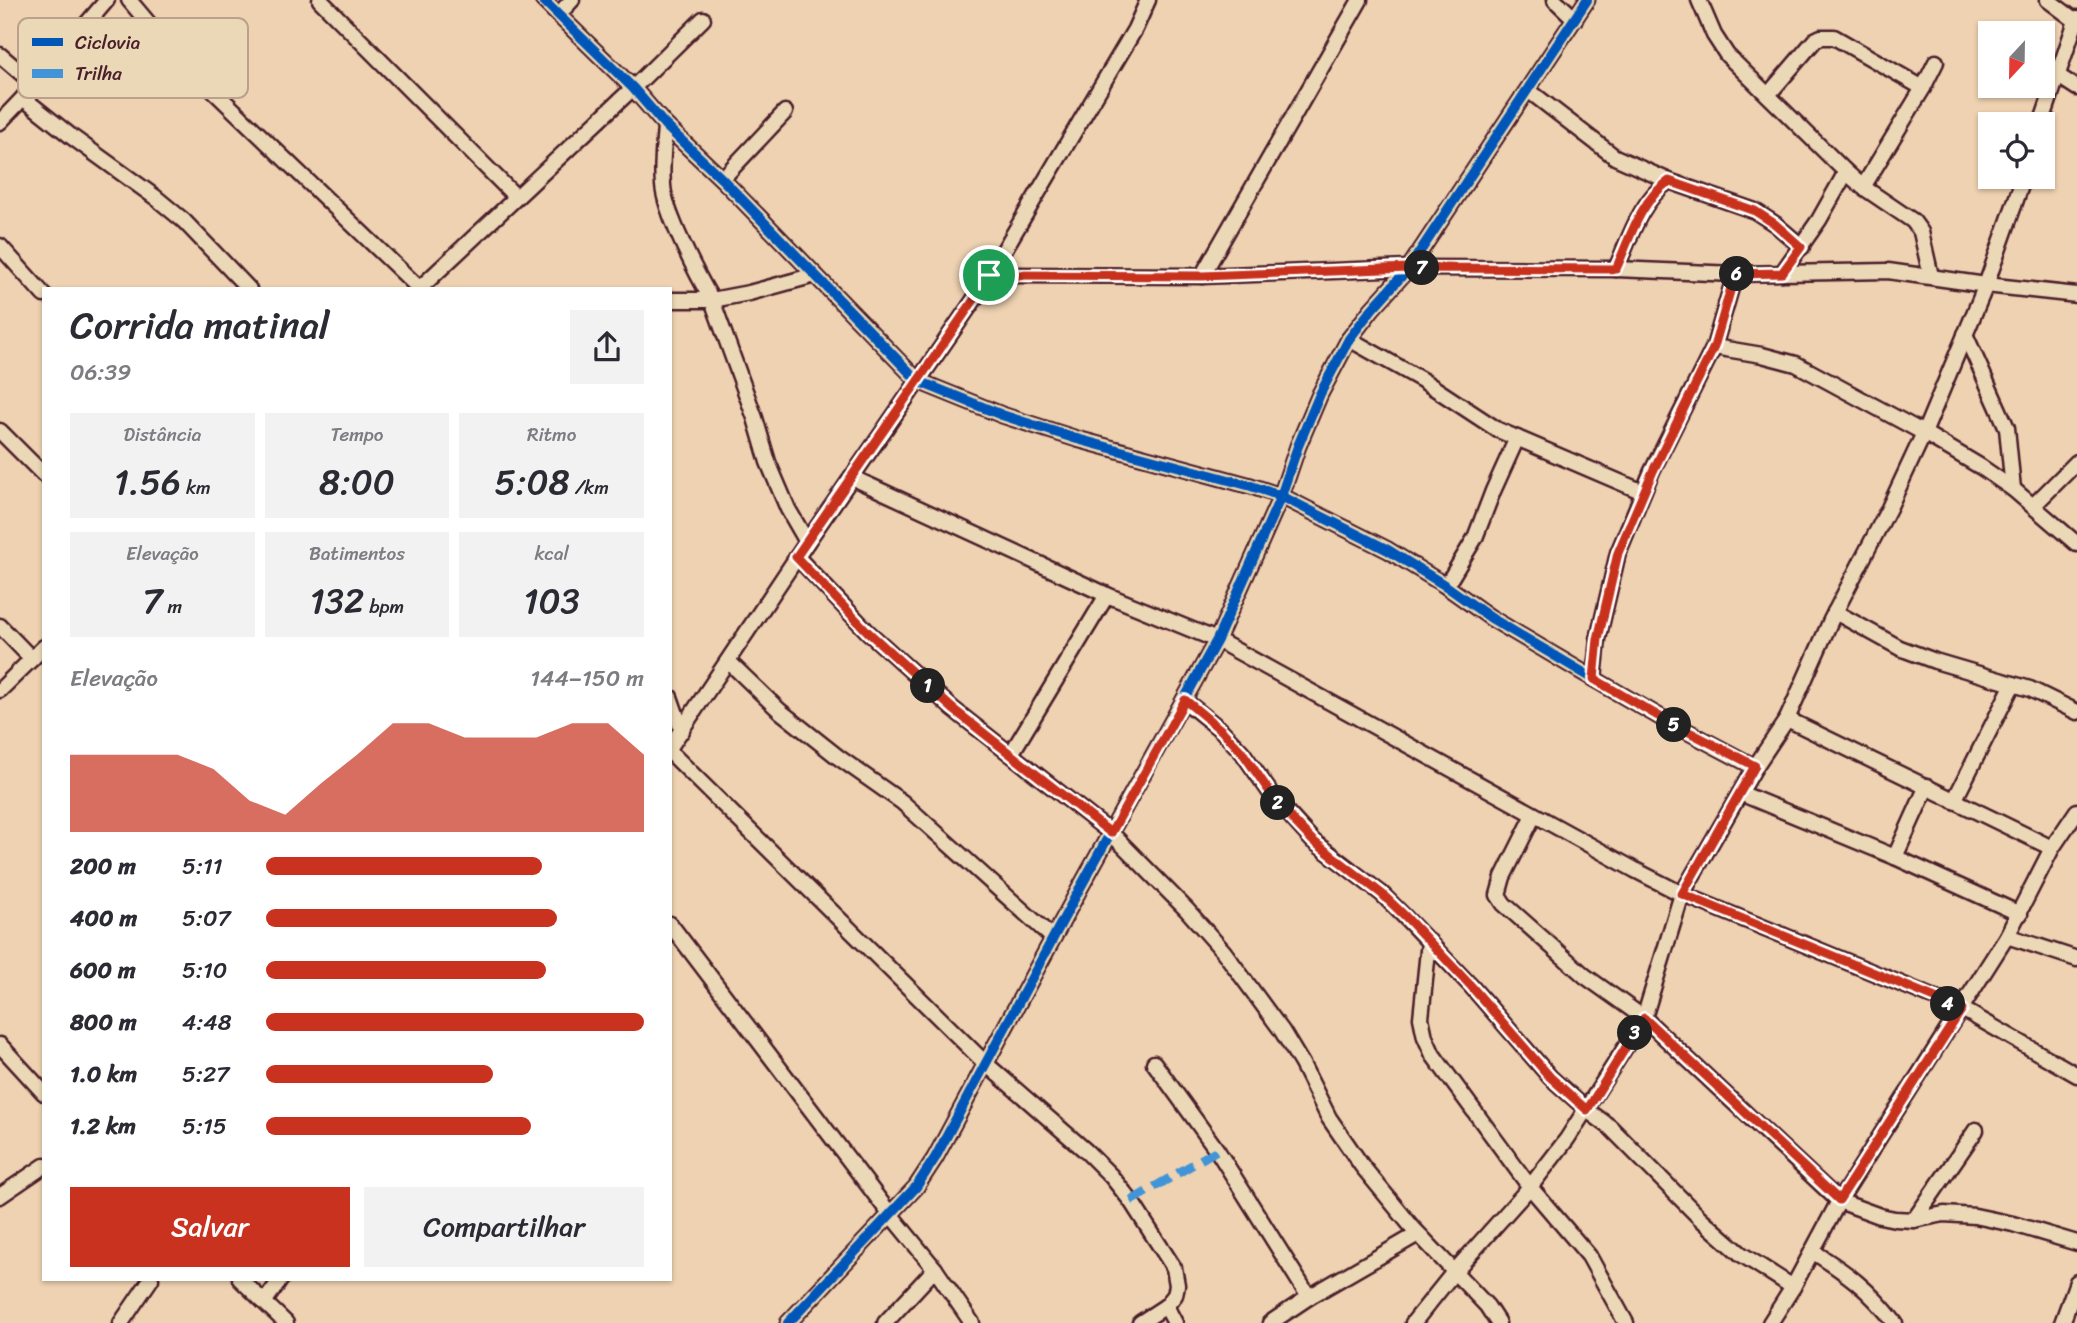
<!DOCTYPE html>
<html lang="pt">
<meta charset="utf-8">
<style>
:root{--surface:#fff;--page:#f2f2f3;--text:#2b2b33;--muted:#7c7c81;--accent:#c8321e}
body{margin:0;font-family:Sriracha,sans-serif;background:var(--page);color:var(--text);height:100vh;display:flex;flex-direction:column;font-size:26px;white-space:nowrap}
*{box-sizing:border-box;margin:0}
p{font-size:23px;color:var(--muted)}
.icon{flex:none;width:38px;height:38px;fill:none;stroke:currentColor;stroke-width:2;stroke-linecap:round;stroke-linejoin:round}
.map{position:relative;flex:1;overflow:hidden}
.drawer{position:absolute;left:42px;top:287px;width:630px;height:994px;display:flex;flex-direction:column;background:var(--surface);border-radius:0px;box-shadow:0 2px 5px #0004}
.drawer>*{flex:none}
.needle{width:46px;rotate:202deg}
.controls{position:absolute;left:1978px;top:21px;display:grid;gap:14px}
.controls a{display:grid;place-items:center;width:77px;height:77px;border-radius:0px;background:var(--surface);box-shadow:0 2px 5px #0004;font-size:35px}
.pin{position:absolute;display:grid;place-items:center;width:60px;height:60px;color:#fff;margin:-30px;border:4px solid #fff;border-radius:50%;box-shadow:0 2px 7px #0007}
.km{position:absolute;width:35px;height:35px;margin:-18px;border-radius:50%;background:#222;color:#fff;font-size:19px;line-height:35px;text-align:center}
.round{display:grid;place-items:center;flex:none;width:74px;height:74px;border-radius:0px;background:var(--page)}
.head{display:flex;align-items:center;justify-content:space-between;height:119px;padding:0 28px}
h1{font-size:38px;font-weight:600;line-height:52px}
.metrics{display:grid;grid-template-columns:repeat(3,1fr);gap:10px;height:119px;padding:7px 28px}
.metrics div{display:grid;align-content:center;border-radius:0px;background:var(--page);text-align:center}
.metrics b{font-size:35px;font-weight:600}
.metrics small{font-size:19px;font-weight:400}
.metrics p{font-size:19px}
.chart{height:196px;padding:14px 28px}
.chart p{display:flex;justify-content:space-between}
.chart svg{width:100%;height:126px;margin-top:7px;fill:var(--accent);opacity:.7}
.cta{display:flex;gap:14px;margin-top:auto;padding:14px 28px}
.cta a{flex:1;height:80px;border-radius:0px;background:var(--accent);color:#fff;font-size:28px;font-weight:600;line-height:80px;text-align:center}
.cta a+a{background:var(--page);color:var(--text)}
ul{padding:0 28px;list-style:none;font-size:23px}
li{display:grid;grid-template-columns:112px 84px 1fr;align-items:center;height:52px}
li i{height:18px;border-radius:9px;background:var(--accent)}
.map>svg:first-child{display:block}
.lines{fill:none;stroke-linecap:round;stroke-linejoin:round}
.street-casing{stroke:#4a1f2b;stroke-width:19}
.street{stroke:#ebd8b6;stroke-width:14}
.quiet{stroke:#4194d7;stroke-width:9;stroke-dasharray:18 9;stroke-linecap:butt}
.cycleway-casing{stroke:#ebd8b6;stroke-width:15}
.cycleway{stroke:#0057b8;stroke-width:10}
.route-casing{stroke:#fff;stroke-width:14}
.route{stroke:#c8321e;stroke-width:9}
.key{fill:#ebd8b6;stroke:#bba08c;stroke-width:2}
.key-label{font-size:19px;fill:#4a1f2b}
</style>
<div class="map">
<svg width="2077" height="1323" viewBox="0 0 2077 1323">
<rect width="100%" height="100%" fill="#eed2b1"/>
<filter id="ink" filterUnits="userSpaceOnUse"><feTurbulence type="fractalNoise" baseFrequency=".0143" numOctaves="2"/><feDisplacementMap in="SourceGraphic" scale="14" xChannelSelector="R" yChannelSelector="G"/><feConvolveMatrix kernelMatrix="1 2 1 2 8 2 1 2 1" color-interpolation-filters="sRGB"/></filter>
<g filter="url(#ink)">
<g class="lines">
<g class="street-casing">
<g id="street">
<polyline points="129,0 172,51 420,289"/>
<polyline points="320,0 516,197"/>
<polyline points="543,0 633,88 665,125 722,179 918,381 1002,415 1077,439 1251,486 1281,496 1388,550 1446,586 1491,618 1594,679 1660,717 1755,767"/>
<polyline points="1555,0 1575,19"/>
<polyline points="1699,0 1714,35 1727,55 1846,172 1863,187 1913,221 1921,232 1931,276"/>
<polyline points="2048,0 2076,21"/>
<polyline points="558,15 572,0"/>
<polyline points="0,55 35,85"/>
<polyline points="2057,75 2077,88"/>
<polyline points="1528,90 1615,157 1669,181 1755,211 1775,224 1802,247"/>
<polyline points="1768,95 1815,40 1821,37 1834,37 1923,88"/>
<polyline points="23,98 72,137 155,197 184,221 249,289"/>
<polyline points="0,122 23,98 107,0"/>
<polyline points="2041,124 2077,18"/>
<path d="M 665,125 C 664,144 661,165 663,185 C 664,211 698,277 712,300 L 755,418 L 768,462 L 788,509 L 807,542"/>
<polyline points="722,179 785,112"/>
<polyline points="1863,187 1923,88 1936,62"/>
<polyline points="0,246 44,295"/>
<path d="M 1616,269 C 1630,238 1640,201 1669,181"/>
<polyline points="1782,273 1819,220 1846,172"/>
<polyline points="989,275 1202,276 1409,268 1616,269 1735,274 1888,271 1986,285 2077,295"/>
<polyline points="1202,276 1360,0"/>
<polyline points="419,289 633,88 703,19"/>
<polyline points="670,300 712,300 749,293 815,275"/>
<polyline points="1965,334 2007,428 2013,489"/>
<polyline points="1349,339 1422,380 1498,430 1643,492"/>
<polyline points="1714,347 1762,355 1796,364 1924,433 1981,467 2013,489 2077,544"/>
<polyline points="0,431 44,475"/>
<polyline points="851,477 1107,595 1217,640 1635,870 1682,894 1962,1009 2077,1075"/>
<polyline points="2033,506 2077,462"/>
<polyline points="797,557 868,632 953,709 1111,833 1187,910 1224,952 1282,1031 1302,1064 1329,1118 1362,1166 1412,1227 1487,1306 1498,1323"/>
<polyline points="1446,586 1475,538 1493,491 1517,438"/>
<polyline points="1835,612 1900,648 1935,661 2030,689 2077,712"/>
<polyline points="0,626 32,659"/>
<polyline points="728,661 780,711 838,757 902,802 1053,938"/>
<polyline points="1594,679 1598,639 1618,553 1652,471 1714,347 1735,274"/>
<polyline points="0,690 44,647"/>
<polyline points="670,697 682,731"/>
<polyline points="1184,700 1221,730 1242,752 1274,798 1313,841 1382,894 1404,916 1471,986 1550,1077 1587,1110 1610,1127 1700,1218 1741,1254 1793,1287"/>
<polyline points="1787,719 2052,848"/>
<polyline points="670,747 807,542 978,294 1135,29 1148,0"/>
<polyline points="670,752 985,1063 1086,1151 1111,1176 1131,1201 1174,1268 1177,1285 1175,1295 1166,1306 1140,1323"/>
<polyline points="1011,754 1107,595"/>
<polyline points="1740,793 1895,857 2020,914"/>
<polyline points="1954,801 2013,684"/>
<polyline points="1534,815 1503,877 1498,895 1504,904 1585,976 1644,1018 1839,1201 1880,1216 1895,1219 1914,1220 1944,1214 1975,1216 2013,1224 2077,1243"/>
<polyline points="1895,857 1927,786"/>
<polyline points="670,924 890,1214 935,1269 972,1323"/>
<polyline points="2007,936 2077,959"/>
<polyline points="1429,941 1421,1018 1425,1037 1433,1055 1530,1187 1589,1256 1626,1323"/>
<polyline points="0,1045 44,1093"/>
<polyline points="1154,1063 1217,1150 1309,1297"/>
<polyline points="0,1196 44,1166"/>
<polyline points="1914,1220 1976,1130"/>
<path d="M 1812,1251 C 1847,1273 1869,1289 1895,1323"/>
<polyline points="240,1279 286,1323"/>
<polyline points="265,1301 281,1279"/>
<polyline points="1166,1306 1175,1323"/>
<polyline points="121,1323 151,1279"/>
<polyline points="788,1323 916,1187 935,1158 1080,888 1217,640 1281,496 1298,446 1320,394 1349,339 1372,309 1409,268 1587,0"/>
<polyline points="885,1323 935,1269"/>
<polyline points="1270,1323 1309,1297 1418,1234"/>
<polyline points="1413,1323 1454,1272 1530,1187 1567,1139 1644,1018 1682,894 1755,767 1787,719 1831,620 1889,508 1924,433 1986,285 2024,177"/>
<polyline points="1770,1323 1793,1287 1839,1201 2007,936 2052,848 2077,811"/>
<polyline points="2062,1323 2077,1282"/>
</g>
</g>
<use href="#street" class="street"/>
<polyline class="quiet" points="1131,1201 1217,1150"/>
<g class="cycleway-casing">
<g id="cycleway">
<polyline points="543,0 633,88 665,125 722,179 918,381 1002,415 1077,439 1251,486 1281,496 1388,550 1446,586 1491,618 1594,679 1660,717 1755,767"/>
<polyline points="788,1323 916,1187 935,1158 1080,888 1217,640 1281,496 1298,446 1320,394 1349,339 1372,309 1409,268 1587,0"/>
</g>
</g>
<use href="#cycleway" class="cycleway"/>
</g>
</g>
<g class="lines" filter="url(#ink)">
<g class="route-casing">
<path id="route" d="M 1669,181 L 1755,211 L 1775,224 L 1801,247 L 1782,273 L 1735,274 L 1714,347 L 1653,471 L 1618,553 L 1598,639 L 1594,679 L 1660,717 L 1755,766 L 1682,894 L 1962,1009 L 1839,1200 L 1644,1018 L 1587,1110 L 1550,1077 L 1471,986 L 1405,916 L 1382,894 L 1313,841 L 1294,821 L 1274,798 L 1242,752 L 1221,730 L 1185,700 L 1111,833 L 953,709 L 868,632 L 796,557 L 978,294 L 989,275 L 1202,276 L 1409,268 L 1616,269 C 1630,238 1640,201 1669,181 Z"/>
</g>
<use href="#route" class="route"/>
</g>
<rect x="18" y="18" width="230" height="80" rx="10" class="key"/>
<rect x="32" y="38" width="31" height="8" fill="#0057b8"/>
<rect x="32" y="69" width="31" height="9" fill="#4194d7"/>
<g class="key-label">
<text x="75" y="49">Ciclovia</text>
<text x="75" y="80">Trilha</text>
</g>
</svg>
<div class="controls">
<a><svg class="needle" viewBox="-14 -14 28 28"><path d="M0-13l5 13h-10z" fill="#e53935"/><path d="M0 13l5-13h-10z" fill="#7c7c81"/></svg></a>
<a><svg class="icon" aria-label="locate" viewBox="0 0 24 24"><circle cx="12" cy="12" r="6"/><path d="M12 2v4M12 18v4M2 12h4M18 12h4"/></svg></a>
</div>
<div class="pin" style="left:989px;top:275px;background:#1e9e55"><svg class="icon" aria-label="arrive" viewBox="0 0 24 24"><path d="M6 21V4h12l-3 4 3 4H6"/></svg></div>
<b class="km" style="left:928px;top:686px">1</b>
<b class="km" style="left:1278px;top:803px">2</b>
<b class="km" style="left:1635px;top:1033px">3</b>
<b class="km" style="left:1948px;top:1004px">4</b>
<b class="km" style="left:1674px;top:725px">5</b>
<b class="km" style="left:1737px;top:274px">6</b>
<b class="km" style="left:1422px;top:268px">7</b>
<section class="drawer">
<div class="head"><div><h1>Corrida matinal</h1><p>06:39</p></div><a class="round"><svg class="icon" aria-label="share" viewBox="0 0 24 24"><path d="M12 15V3M7 8l5-5 5 5M5 13v7h14v-7"/></svg></a></div>
<div class="metrics">
<div><p>Distância</p><b>1.56<small> km</small></b></div>
<div><p>Tempo</p><b>8:00</b></div>
<div><p>Ritmo</p><b>5:08<small> /km</small></b></div>
</div>
<div class="metrics">
<div><p>Elevação</p><b>7<small> m</small></b></div>
<div><p>Batimentos</p><b>132<small> bpm</small></b></div>
<div><p>kcal</p><b>103</b></div>
</div>
<div class="chart"><p><span>Elevação</span>144–150 m</p>
<svg viewBox="0 0 160 44" preserveAspectRatio="none"><path d="M0 44V17L10 17L20 17L30 17L40 22L50 33L60 38L70 27L80 17L90 6L100 6L110 11L120 11L130 11L140 6L150 6L160 17V44z"/></svg>
</div>
<ul>
<li><b>200 m</b>5:11<i style="width:73%"></i></li>
<li><b>400 m</b>5:07<i style="width:77%"></i></li>
<li><b>600 m</b>5:10<i style="width:74%"></i></li>
<li><b>800 m</b>4:48<i style="width:100%"></i></li>
<li><b>1.0 km</b>5:27<i style="width:60%"></i></li>
<li><b>1.2 km</b>5:15<i style="width:70%"></i></li>
</ul>
<div class="cta"><a>Salvar</a><a>Compartilhar</a></div>
</section>
</div>
